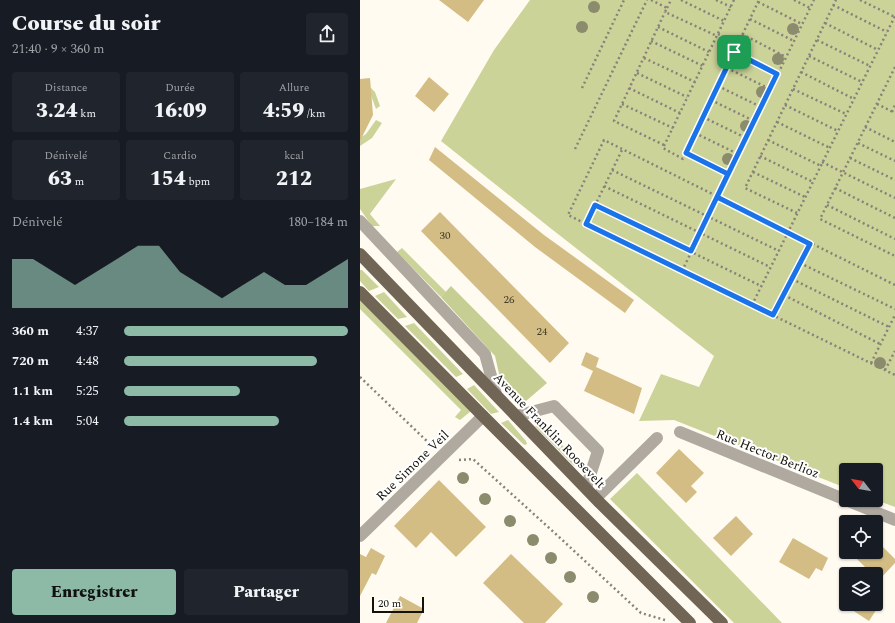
<!DOCTYPE html>
<html lang="fr">
<meta charset="utf-8">
<style>
:root{--surface:#171b24;--page:#20242c;--text:#f1f3f6;--muted:#9ea1a6;--accent:#8db9a7}
body{margin:0;font-family:Spectral,serif;background:var(--page);color:var(--text);height:100vh;display:flex;flex-direction:column;font-size:15px;white-space:nowrap}
*{box-sizing:border-box;margin:0}
p{font-size:13px;color:var(--muted)}
.icon{flex:none;width:22px;height:22px;fill:none;stroke:currentColor;stroke-width:2;stroke-linecap:round;stroke-linejoin:round}
.map{position:relative;flex:1;overflow:hidden}
.sheet{display:flex;flex-direction:column;background:var(--surface);width:360px}
.sheet>*{flex:none}
.needle{width:26px;rotate:301deg}
.tools{position:absolute;left:479px;top:463px;display:grid;gap:8px}
.tools a{display:grid;place-items:center;width:44px;height:44px;border-radius:4px;background:var(--surface);box-shadow:0 1px 3px #0004;font-size:20px}
.scale{position:absolute;left:12px;bottom:10px;width:52px;box-sizing:border-box;padding-left:4px;border:2px solid #151209;border-top:0;font-size:11px;line-height:14px;white-space:nowrap;color:#151209;-webkit-text-stroke:3px #fff;paint-order:stroke}
.pin{position:absolute;display:grid;place-items:center;width:34px;height:34px;color:#fff;margin:-17px;border-radius:8px;box-shadow:0 2px 6px #0006}
.round{display:grid;place-items:center;flex:none;width:42px;height:42px;border-radius:4px;background:var(--page)}
.summary{display:flex;align-items:center;justify-content:space-between;height:68px;padding:0 12px}
h1{font-size:22px;font-weight:800;line-height:30px}
.figures{display:grid;grid-template-columns:repeat(3,1fr);gap:6px;height:68px;padding:4px 12px}
.figures div{display:grid;align-content:center;border-radius:4px;background:var(--page);text-align:center}
.figures b{font-size:20px;font-weight:800}
.figures small{font-size:11px;font-weight:400}
.figures p{font-size:11px}
.chart{height:112px;padding:8px 12px}
.chart p{display:flex;justify-content:space-between}
.chart svg{width:100%;height:72px;margin-top:4px;fill:var(--accent);opacity:.7}
.action{display:flex;gap:8px;margin-top:auto;padding:8px 12px}
.action a{flex:1;height:46px;border-radius:4px;background:var(--accent);color:#111;font-size:16px;font-weight:800;line-height:46px;text-align:center}
.action a+a{background:var(--page);color:var(--text)}
ul{padding:0 12px;list-style:none;font-size:13px}
li{display:grid;grid-template-columns:64px 48px 1fr;align-items:center;height:30px}
li i{height:10px;border-radius:5px;background:var(--accent)}
main{display:flex;flex:1;min-height:0}
.map>svg:first-child{display:block}
.green{fill:#ccd399}
.forest{fill:#c7ce93}
.building{fill:#d3bd84}
.lines{fill:none;stroke-linecap:round;stroke-linejoin:round}
.path{stroke:#87837a;stroke-width:2.5;stroke-dasharray:2 3;stroke-linecap:butt}
.minor{stroke:#b0a99f;stroke-width:12}
.major{stroke:#716655;stroke-width:12}
.tree{fill:#8b8b6d}
.route-casing{stroke:#fff;stroke-width:8}
.route{stroke:#1a73e8;stroke-width:5}
.labels{text-anchor:middle;stroke-width:4;stroke-linejoin:round;paint-order:stroke}
.number-label{font-size:11px;fill:#443d28}
.street-label{font-size:13px;fill:#151209;stroke:#fff}
</style>
<main>
<section class="sheet">
<div class="summary"><div><h1>Course du soir</h1><p>21:40 · 9 × 360 m</p></div><a class="round"><svg class="icon" aria-label="share" viewBox="0 0 24 24"><path d="M12 15V3M7 8l5-5 5 5M5 13v7h14v-7"/></svg></a></div>
<div class="figures">
<div><p>Distance</p><b>3.24<small> km</small></b></div>
<div><p>Durée</p><b>16:09</b></div>
<div><p>Allure</p><b>4:59<small> /km</small></b></div>
</div>
<div class="figures">
<div><p>Dénivelé</p><b>63<small> m</small></b></div>
<div><p>Cardio</p><b>154<small> bpm</small></b></div>
<div><p>kcal</p><b>212</b></div>
</div>
<div class="chart"><p><span>Dénivelé</span>180–184 m</p>
<svg viewBox="0 0 160 44" preserveAspectRatio="none"><path d="M0 44V14L10 14L20 22L30 30L40 22L50 14L60 6L70 6L80 22L90 30L100 38L110 30L120 22L130 30L140 30L150 22L160 14V44z"/></svg>
</div>
<ul>
<li><b>360 m</b>4:37<i style="width:100%"></i></li>
<li><b>720 m</b>4:48<i style="width:86%"></i></li>
<li><b>1.1 km</b>5:25<i style="width:52%"></i></li>
<li><b>1.4 km</b>5:04<i style="width:69%"></i></li>
</ul>
<div class="action"><a>Enregistrer</a><a>Partager</a></div>
</section>
<div class="map">
<svg width="535" height="623" viewBox="0 0 535 623">
<rect width="100%" height="100%" fill="#fffbf1"/>
<g class="green">
<polygon points="170,0 535,0 535,507 516,500 516,470 486,470 486,488 314,420 279,421 301,374 339,387 354,356 189,227 81,141 134,50"/>
<polygon points="0,80 3,80 15,92 20,106 16,109 10,93"/>
<polygon points="16,120 22,123 12,138 0,146 0,138 6,134"/>
<polygon points="36,179 10,214 20,226 12,226 0,209 0,189"/>
<polygon points="42,248 86,292 81,297 37,252"/>
<polygon points="0,270 2,270 19,287 9,291 0,281"/>
<polygon points="24,292 47,317 38,319 15,296"/>
<polygon points="0,300 111,411 100,420 95,417 101,410 0,309"/>
<polygon points="54,323 103,374 96,377 45,326"/>
<polygon points="114,385 139,412 131,414 107,389"/>
<polygon points="148,420 166,441 167,444 165,445 163,444 141,423"/>
<polygon points="175,426 183,426 216,459 214,466"/>
<polygon points="277,473 422,623 374,623 250,499"/>
</g>
<polygon class="forest" points="91,286 187,383 166,401 149,394 140,378 135,356 81,297"/>
<g class="building">
<polygon points="79,0 124,0 108,22"/>
<polygon points="69,77 89,94 74,112 55,96"/>
<polygon points="10,78 13,115 0,141 0,79"/>
<polygon points="75,147 184,235 274,300 265,313 175,247 69,160"/>
<polygon points="80,212 209,343 190,363 61,231"/>
<polygon points="226,352 239,358 236,367 282,388 274,414 224,391 233,371 221,365"/>
<polygon points="319,449 344,473 331,486 337,492 326,503 296,473"/>
<polygon points="79,480 126,527 96,557 71,532 56,548 34,526"/>
<polygon points="376,516 393,534 371,556 353,538"/>
<polygon points="433,538 468,558 462,571 456,568 449,579 419,562"/>
<polygon points="516,540 535,559 535,563 519,580 516,578 516,574 512,574 490,552 516,552"/>
<polygon points="11,548 25,556 16,575 12,573 0,596 0,554 6,557"/>
<polygon points="151,554 203,604 185,623 164,623 123,583"/>
<polygon points="40,596 64,609 57,623 26,623"/>
<polygon points="483,604 520,604 509,621"/>
</g>
<g class="lines">
<g class="path">
<polyline points="291,0 307,8 305,12 357,36"/>
<polyline points="321,0 364,21"/>
<polyline points="356,0 371,7"/>
<polyline points="374,0 303,148 323,159 399,0"/>
<polyline points="434,0 450,8"/>
<polyline points="500,0 535,17"/>
<polyline points="398,2 442,24"/>
<polyline points="473,5 527,32"/>
<polyline points="307,8 311,0"/>
<polyline points="390,19 434,41"/>
<polyline points="465,23 518,50"/>
<polyline points="298,27 349,52"/>
<polyline points="358,34 378,44"/>
<polyline points="382,34 426,57"/>
<polyline points="457,40 510,66"/>
<polyline points="291,41 343,66"/>
<polyline points="374,52 417,74"/>
<polyline points="449,56 502,82"/>
<polyline points="284,58 335,82"/>
<polyline points="535,67 460,219 535,256"/>
<polyline points="367,68 410,89"/>
<polyline points="441,72 494,99"/>
<polyline points="277,73 327,97"/>
<polyline points="358,86 401,107"/>
<polyline points="222,88 264,0"/>
<polyline points="269,88 320,113"/>
<polyline points="433,89 486,114"/>
<polyline points="351,100 394,121"/>
<polyline points="262,104 313,128"/>
<polyline points="517,104 535,113"/>
<polyline points="425,105 478,131"/>
<polyline points="532,112 535,105"/>
<polyline points="343,117 386,138"/>
<polyline points="417,122 470,148"/>
<polyline points="505,127 535,142"/>
<polyline points="335,133 378,154"/>
<polyline points="408,140 461,166"/>
<polyline points="498,143 535,161"/>
<polyline points="304,145 254,121 305,12"/>
<polyline points="215,149 287,0"/>
<polyline points="326,153 368,174"/>
<polyline points="400,156 453,182"/>
<polyline points="490,158 535,180"/>
<polyline points="462,162 535,198"/>
<polyline points="252,170 419,251"/>
<polyline points="393,172 445,197"/>
<polyline points="244,186 410,267"/>
<polyline points="475,188 535,218"/>
<polyline points="235,205 401,286"/>
<polyline points="467,205 535,239"/>
<polyline points="437,213 385,188 476,0"/>
<polyline points="226,224 262,150"/>
<polyline points="440,263 535,309"/>
<polyline points="322,271 454,0"/>
<polyline points="432,279 529,327"/>
<polyline points="535,285 244,140 208,215 535,375"/>
<polyline points="424,295 520,344"/>
<polyline points="392,305 535,16"/>
<polyline points="413,315 450,244"/>
<polyline points="511,363 535,315"/>
<polyline points="525,370 535,351"/>
<polyline points="0,377 72,446"/>
<polyline points="99,460 113,459 198,536 281,613 305,620"/>
</g>
<g class="minor">
<polyline points="0,221 125,354 136,394"/>
<polyline points="156,416 194,406 238,451 226,488"/>
<polyline points="320,432 486,500"/>
<polyline points="236,498 297,438"/>
<polyline points="486,500 535,520"/>
<polyline points="0,536 123,416"/>
</g>
<g class="major">
<polyline points="0,254 240,503 362,623"/>
<polyline points="0,292 123,416 330,623"/>
</g>
</g>
<g class="tree">
<circle cx="234" cy="7" r="6"/>
<circle cx="222" cy="27" r="6"/>
<circle cx="433" cy="29" r="6"/>
<circle cx="418" cy="59" r="6"/>
<circle cx="402" cy="92" r="6"/>
<circle cx="386" cy="126" r="6"/>
<circle cx="368" cy="159" r="6"/>
<circle cx="520" cy="363" r="6"/>
<circle cx="103" cy="478" r="6"/>
<circle cx="125" cy="499" r="6"/>
<circle cx="150" cy="521" r="6"/>
<circle cx="173" cy="540" r="6"/>
<circle cx="191" cy="558" r="6"/>
<circle cx="210" cy="577" r="6"/>
<circle cx="233" cy="597" r="6"/>
</g>
<g class="lines">
<g class="route-casing">
<polyline id="route" points="374,52 326,153 368,174 331,251 235,205 226,224 413,315 450,244 357,197 417,74 374,52"/>
</g>
<use href="#route" class="route"/>
</g>
<g class="labels">
<g class="number-label">
<text x="85" y="239">30</text>
<text x="149" y="303">26</text>
<text x="182" y="335">24</text>
</g>
<g class="street-label">
<text transform="translate(190 430) rotate(46)" y="5">Avenue Franklin Roosevelt</text>
<text transform="translate(408 453) rotate(22)" y="5">Rue Hector Berlioz</text>
<text transform="translate(52 465) rotate(-44)" y="5">Rue Simone Veil</text>
</g>
</g>
</svg>
<div class="tools">
<a><svg class="needle" viewBox="-14 -14 28 28"><path d="M0-13l5 13h-10z" fill="#e53935"/><path d="M0 13l5-13h-10z" fill="#9ea1a6"/></svg></a>
<a><svg class="icon" aria-label="locate" viewBox="0 0 24 24"><circle cx="12" cy="12" r="6"/><path d="M12 2v4M12 18v4M2 12h4M18 12h4"/></svg></a>
<a><svg class="icon" aria-label="layers" viewBox="0 0 24 24"><path d="M12 4l9 5-9 5-9-5zM3 14l9 5 9-5"/></svg></a>
</div>
<div class="scale">20 m</div>
<div class="pin" style="left:374px;top:52px;background:#1e9e55"><svg class="icon" aria-label="arrive" viewBox="0 0 24 24"><path d="M6 21V4h12l-3 4 3 4H6"/></svg></div>
</div>
</main>
